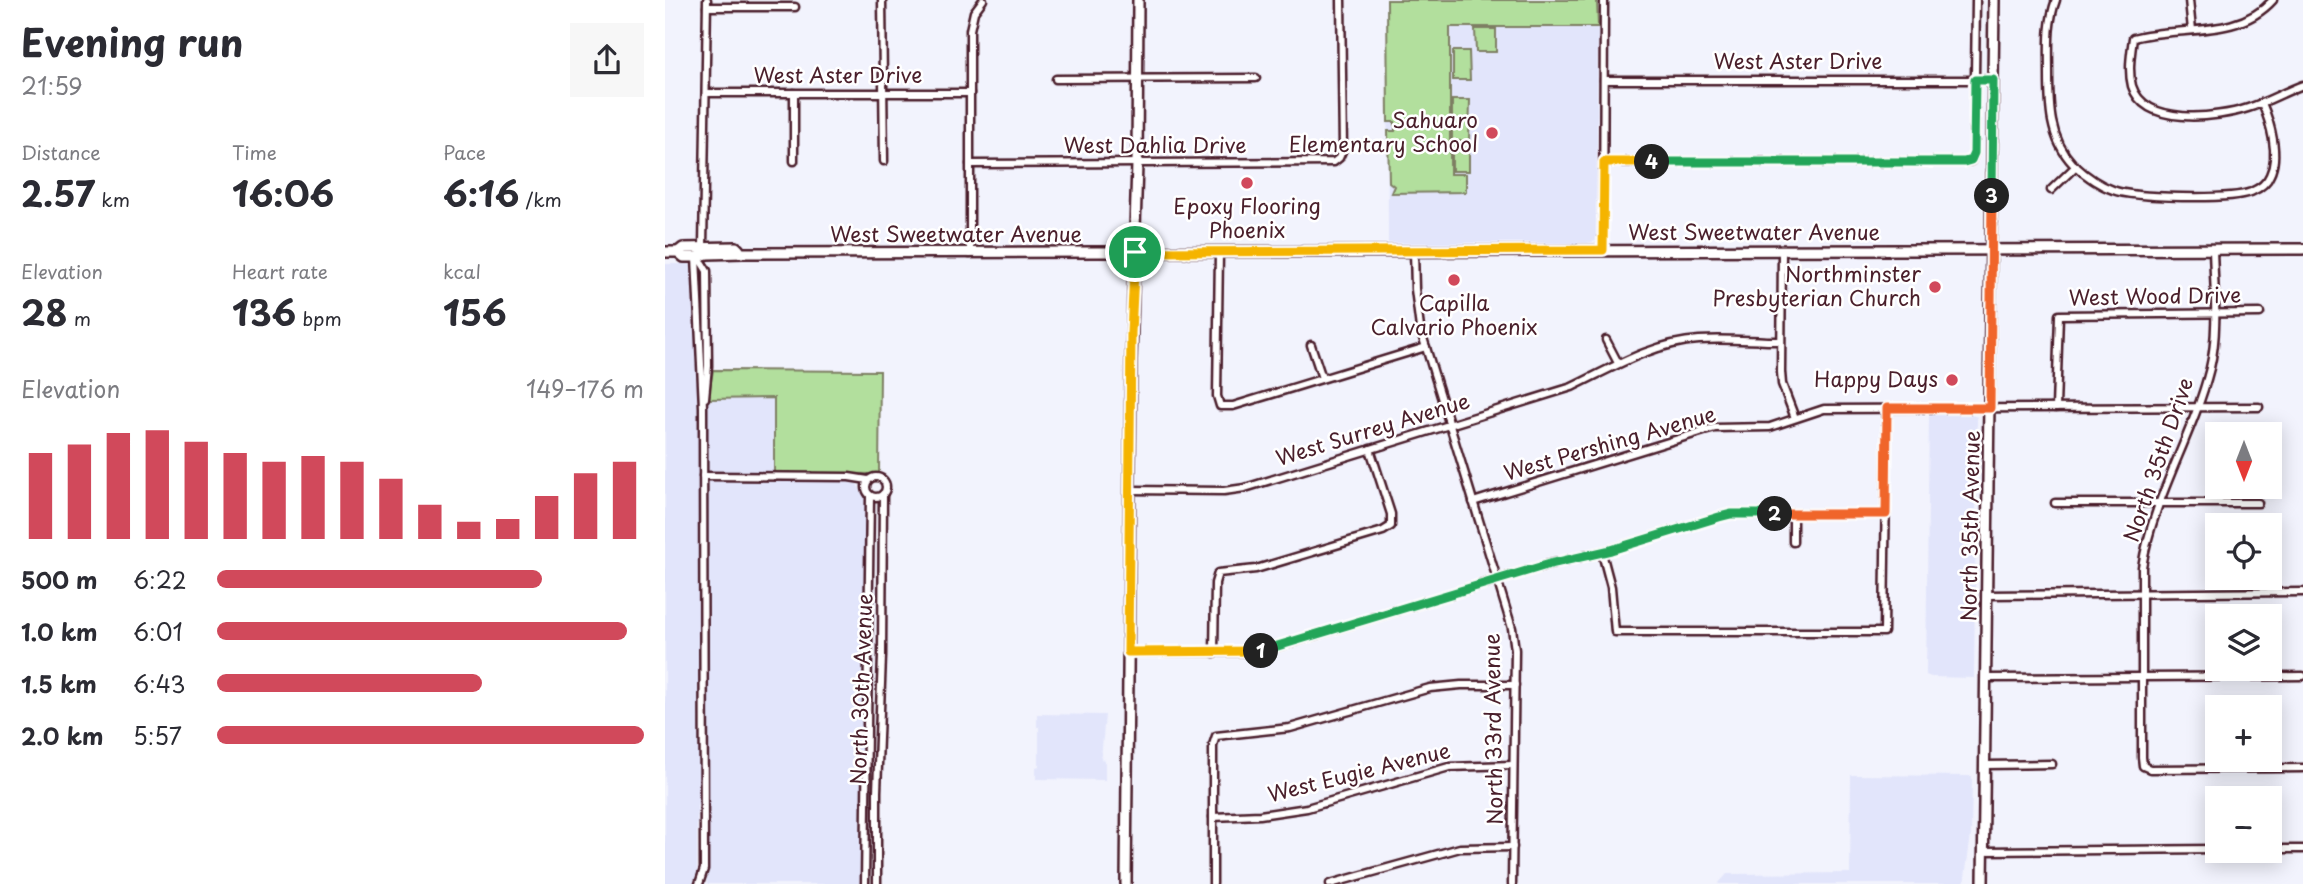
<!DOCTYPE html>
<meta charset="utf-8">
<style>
:root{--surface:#fff;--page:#f7f7f7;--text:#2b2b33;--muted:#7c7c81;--accent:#d1495b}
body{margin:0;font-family:"Playpen Sans",sans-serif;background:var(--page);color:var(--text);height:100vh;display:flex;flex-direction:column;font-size:26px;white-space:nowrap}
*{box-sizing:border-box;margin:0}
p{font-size:23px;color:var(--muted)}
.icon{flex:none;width:38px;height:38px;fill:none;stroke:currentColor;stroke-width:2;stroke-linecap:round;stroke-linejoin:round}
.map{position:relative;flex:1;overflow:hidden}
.details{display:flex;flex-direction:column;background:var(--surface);width:665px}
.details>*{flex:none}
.needle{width:46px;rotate:180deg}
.controls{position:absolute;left:1540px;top:422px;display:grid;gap:14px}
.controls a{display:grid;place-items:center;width:77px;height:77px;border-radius:0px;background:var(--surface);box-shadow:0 4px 18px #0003;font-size:35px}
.pin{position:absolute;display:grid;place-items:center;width:60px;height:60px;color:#fff;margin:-30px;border:4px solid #fff;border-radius:50%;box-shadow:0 2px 7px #0007}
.km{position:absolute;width:35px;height:35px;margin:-18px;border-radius:50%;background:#222;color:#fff;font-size:19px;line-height:35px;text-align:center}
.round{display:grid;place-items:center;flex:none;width:74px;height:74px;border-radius:0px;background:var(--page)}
.headline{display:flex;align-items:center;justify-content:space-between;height:119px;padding:0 21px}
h1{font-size:38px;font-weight:700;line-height:52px}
.stats{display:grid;grid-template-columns:repeat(3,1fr);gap:10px;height:119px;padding:7px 21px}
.stats div{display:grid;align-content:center}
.stats b{font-size:35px;font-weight:700}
.stats small{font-size:19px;font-weight:400}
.stats p{font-size:19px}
.chart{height:196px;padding:14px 21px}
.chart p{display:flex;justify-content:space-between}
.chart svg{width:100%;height:126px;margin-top:7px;stroke:var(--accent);stroke-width:6}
ul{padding:0 21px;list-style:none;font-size:23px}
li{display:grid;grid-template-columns:112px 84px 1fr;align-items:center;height:52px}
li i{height:18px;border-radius:9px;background:var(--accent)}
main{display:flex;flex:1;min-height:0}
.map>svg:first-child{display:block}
.built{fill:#e2e5fb}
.green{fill:#b2df9d;stroke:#7e7f64;stroke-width:2}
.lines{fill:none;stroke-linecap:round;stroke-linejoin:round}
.street-casing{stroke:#4a1f2b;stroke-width:11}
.secondary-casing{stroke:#4a1f2b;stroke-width:14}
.street{stroke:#fff;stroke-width:6}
.secondary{stroke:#fff;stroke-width:9}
.split-1-casing{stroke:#fff;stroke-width:14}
.split-2-casing{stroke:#fff;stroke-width:14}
.split-3-casing{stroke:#fff;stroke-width:14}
.split-4-casing{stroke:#fff;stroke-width:14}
.split-5-casing{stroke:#fff;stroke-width:14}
.split-1{stroke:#f5b400;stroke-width:9}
.split-2{stroke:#22a559;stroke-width:9}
.split-3{stroke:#f0652b;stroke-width:9}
.split-4{stroke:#22a559;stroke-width:9}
.split-5{stroke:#f5b400;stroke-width:9}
.poi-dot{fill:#d1495b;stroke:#fff;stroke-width:2.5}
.labels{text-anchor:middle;stroke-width:5;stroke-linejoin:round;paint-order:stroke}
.street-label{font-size:21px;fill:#4a1f2b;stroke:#fff}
.poi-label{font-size:21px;fill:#4a1f2b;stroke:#fff;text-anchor:end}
</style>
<main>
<section class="details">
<div class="headline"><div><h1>Evening run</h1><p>21:59</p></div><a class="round"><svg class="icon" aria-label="share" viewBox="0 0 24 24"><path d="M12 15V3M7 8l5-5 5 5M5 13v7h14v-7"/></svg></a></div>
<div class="stats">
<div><p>Distance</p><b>2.57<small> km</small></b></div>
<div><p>Time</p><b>16:06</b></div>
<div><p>Pace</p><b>6:16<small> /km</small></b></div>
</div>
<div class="stats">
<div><p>Elevation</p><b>28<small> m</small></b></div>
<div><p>Heart rate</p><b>136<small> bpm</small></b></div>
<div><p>kcal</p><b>156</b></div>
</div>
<div class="chart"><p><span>Elevation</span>149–176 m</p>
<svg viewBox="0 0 160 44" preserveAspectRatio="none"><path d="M5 44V14M15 44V11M25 44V7M35 44V6M45 44V10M55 44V14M65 44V17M75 44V15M85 44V17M95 44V23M105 44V32M115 44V38M125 44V37M135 44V29M145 44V21M155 44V17"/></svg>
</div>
<ul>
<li><b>500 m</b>6:22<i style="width:76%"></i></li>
<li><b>1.0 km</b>6:01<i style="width:96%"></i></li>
<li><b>1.5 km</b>6:43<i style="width:62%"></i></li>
<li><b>2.0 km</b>5:57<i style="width:100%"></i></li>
</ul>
</section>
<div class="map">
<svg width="1638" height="884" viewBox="0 0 1638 884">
<rect width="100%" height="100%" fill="#f2f3fd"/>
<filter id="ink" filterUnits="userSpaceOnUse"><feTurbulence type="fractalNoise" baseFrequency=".0143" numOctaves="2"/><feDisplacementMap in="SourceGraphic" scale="14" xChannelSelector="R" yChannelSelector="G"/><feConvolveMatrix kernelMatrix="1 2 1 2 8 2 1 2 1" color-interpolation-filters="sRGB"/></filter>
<g filter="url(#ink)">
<g class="built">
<polygon points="722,27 933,27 931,241 922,243 723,243"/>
<polygon points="0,264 24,264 27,267 33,321 33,398 109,398 109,473 35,471 35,527 42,526 44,479 188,481 192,484 201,500 196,884 42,884 44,806 32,805 32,876 28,884 0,884"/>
<polygon points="1264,413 1303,413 1312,417 1309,678 1266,677 1261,675"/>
<polygon points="372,714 440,715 436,759 440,760 440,780 371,779 371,767 374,766 374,727 372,727"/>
<polygon points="1186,775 1307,776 1306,835 1299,884 1053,884 1062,874 1185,873"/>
</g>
<g class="green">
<polygon points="722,0 932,0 933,27 785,27 785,174 801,174 801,192 726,193 729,186 724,182 723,131 730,131 730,122 723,122"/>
<polygon points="810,29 831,29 831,52 811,52"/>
<polygon points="788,51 804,51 805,80 788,80"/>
<polygon points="787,100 805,100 804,141 787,141"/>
<rect x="787" y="143" width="17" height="28"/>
<polygon points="48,370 215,371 214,474 109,473 109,398 43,399"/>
</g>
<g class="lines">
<g class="street-casing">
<g id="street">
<polyline points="217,0 219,161"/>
<path d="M 1391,0 C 1382,24 1384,48 1384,74 C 1384,105 1384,139 1408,164 C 1420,175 1433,185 1448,190 C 1468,198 1566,200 1586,192 C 1593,189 1602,183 1605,175 C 1615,155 1605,122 1597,103"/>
<polyline points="1524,0 1527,30"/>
<path d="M 1608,0 C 1572,40 1514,25 1468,38 C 1466,53 1463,71 1467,86 C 1480,127 1552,118 1583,108 C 1602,102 1619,92 1638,85"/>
<polyline points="42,7 130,7"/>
<polyline points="391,79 591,78"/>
<polyline points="939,80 1328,80"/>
<polyline points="41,93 305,93"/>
<polyline points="129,93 129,161"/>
<polyline points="939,162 1299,162 1306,161 1309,154 1311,0"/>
<polyline points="305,164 669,162 674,158 678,149 676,0"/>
<polyline points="1386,190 1411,166"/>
<polyline points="38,247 42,0"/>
<path d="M 1548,249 C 1549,288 1554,330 1545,368 C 1528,436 1488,497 1477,567 L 1477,757 L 1478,766 L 1485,769 L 1638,768"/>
<polyline points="938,250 939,0"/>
<polyline points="1117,250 1116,372 1117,384 1130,418"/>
<polyline points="749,251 750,289 755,328 847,628 850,650 847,884"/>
<polyline points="554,252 552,396 555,406 568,406 761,347"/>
<polyline points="305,254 305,30 309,12 318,0"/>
<polyline points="31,257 38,407 39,869 34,884"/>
<polyline points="31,257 37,263 42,271 43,366 40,398"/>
<polyline points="941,340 953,363"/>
<polyline points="646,345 657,378"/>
<polyline points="1391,408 1394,315 1595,313"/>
<polyline points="38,476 184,477 203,480"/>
<circle cx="211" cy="487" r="10"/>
<path d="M 465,490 L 559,491 L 580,488 L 907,387 C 947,368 987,343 1034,340 C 1060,338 1088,341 1115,341"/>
<polyline points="808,502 1039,431 1050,428 1105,427 1159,409 1594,407"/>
<polyline points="1390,503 1593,503"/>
<polyline points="1128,514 1128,542"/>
<polyline points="937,553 946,587 950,632 1219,632 1222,408"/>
<polyline points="1323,595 1638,592"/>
<polyline points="463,652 581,652 611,647 885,564 945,550 1054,517 1066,514 1221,514"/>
<polyline points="549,653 550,583 553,573 591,569 718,531 726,526 726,514 705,449"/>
<polyline points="1322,678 1638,676"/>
<polyline points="1321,765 1387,764"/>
<polyline points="548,817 595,815 642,808 784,767 848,765"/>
<polyline points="1605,849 1638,849"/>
<polyline points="1319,851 1552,849"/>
<polyline points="200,884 205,496"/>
<polyline points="212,884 212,792 217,656 218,494"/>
<polyline points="548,884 548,745 551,736 625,728 765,688 796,685 850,685"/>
<polyline points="665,884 795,848 848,847"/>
</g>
</g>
<g class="secondary-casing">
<g id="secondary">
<polyline points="0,252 13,252 19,257 36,257"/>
<polyline points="13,252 18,248 71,247 74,250"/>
<polyline points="31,257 43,254 78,253 1638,249"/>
<polyline points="461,884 466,360 472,164 473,0"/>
<polyline points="1318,884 1329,0"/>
</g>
</g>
<use href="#street" class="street"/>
<use href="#secondary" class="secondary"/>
</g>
</g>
<g class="lines" filter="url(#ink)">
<g class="split-1-casing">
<polyline id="split-1" points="470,252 466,333 463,652 596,651"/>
</g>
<g class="split-2-casing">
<polyline id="split-2" points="596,651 885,564 946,550 1054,517 1066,514 1110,514"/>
</g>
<g class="split-3-casing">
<polyline id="split-3" points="1110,514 1221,514 1222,408 1325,408 1327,196"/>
</g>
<g class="split-4-casing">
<polyline id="split-4" points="987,162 1299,162 1306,160 1309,153 1310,80 1328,80 1327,196"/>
</g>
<g class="split-5-casing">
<polyline id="split-5" points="470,252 938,250 939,162 987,162"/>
</g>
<use href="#split-1" class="split-1"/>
<use href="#split-2" class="split-2"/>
<use href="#split-3" class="split-3"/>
<use href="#split-4" class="split-4"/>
<use href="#split-5" class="split-5"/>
</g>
<g class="poi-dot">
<circle cx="827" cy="133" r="7"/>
<circle cx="582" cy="183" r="7"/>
<circle cx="789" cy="280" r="7"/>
<circle cx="1270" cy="287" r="7"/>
<circle cx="1287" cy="380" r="7"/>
</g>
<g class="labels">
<g class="street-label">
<text x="1133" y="69">West Aster Drive</text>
<text x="173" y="83">West Aster Drive</text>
<text x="490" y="153">West Dahlia Drive</text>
<text x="1089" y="240">West Sweetwater Avenue</text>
<text x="291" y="242">West Sweetwater Avenue</text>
<text transform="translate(1490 297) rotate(-1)" y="7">West Wood Drive</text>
<text transform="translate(708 430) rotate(-17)" y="7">West Surrey Avenue</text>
<text transform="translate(945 444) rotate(-16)" y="7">West Pershing Avenue</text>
<text transform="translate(1494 460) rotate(-71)" y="7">North 35th Drive</text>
<text transform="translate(1306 526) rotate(-89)" y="7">North 35th Avenue</text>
<text transform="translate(197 689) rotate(-88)" y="7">North 30th Avenue</text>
<text transform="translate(829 729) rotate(-91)" y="7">North 33rd Avenue</text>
<text transform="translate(694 773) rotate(-14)" y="7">West Eugie Avenue</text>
</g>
<g class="poi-label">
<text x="813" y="128">Sahuaro<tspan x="813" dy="24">Elementary School</tspan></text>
<text x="582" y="214" text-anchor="middle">Epoxy Flooring<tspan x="582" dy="24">Phoenix</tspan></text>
<text x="1256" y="282">Northminster<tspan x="1256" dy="24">Presbyterian Church</tspan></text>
<text x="789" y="311" text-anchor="middle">Capilla<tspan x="789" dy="24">Calvario Phoenix</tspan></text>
<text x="1273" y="387">Happy Days</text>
</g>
</g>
</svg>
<div class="controls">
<a><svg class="needle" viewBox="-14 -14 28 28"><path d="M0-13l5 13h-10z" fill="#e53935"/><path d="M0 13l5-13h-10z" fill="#7c7c81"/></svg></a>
<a><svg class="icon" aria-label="locate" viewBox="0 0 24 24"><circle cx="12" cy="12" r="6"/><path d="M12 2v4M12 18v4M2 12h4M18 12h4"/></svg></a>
<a><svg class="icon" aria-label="layers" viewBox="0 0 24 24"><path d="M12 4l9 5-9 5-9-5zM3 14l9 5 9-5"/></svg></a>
<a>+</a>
<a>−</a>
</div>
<div class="pin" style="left:470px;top:252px;background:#1e9e55"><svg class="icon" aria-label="arrive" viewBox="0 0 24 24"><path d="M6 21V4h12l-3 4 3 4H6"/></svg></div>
<b class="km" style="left:596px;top:651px">1</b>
<b class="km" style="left:1110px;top:514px">2</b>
<b class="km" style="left:1327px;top:196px">3</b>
<b class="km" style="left:987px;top:162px">4</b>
</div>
</main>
